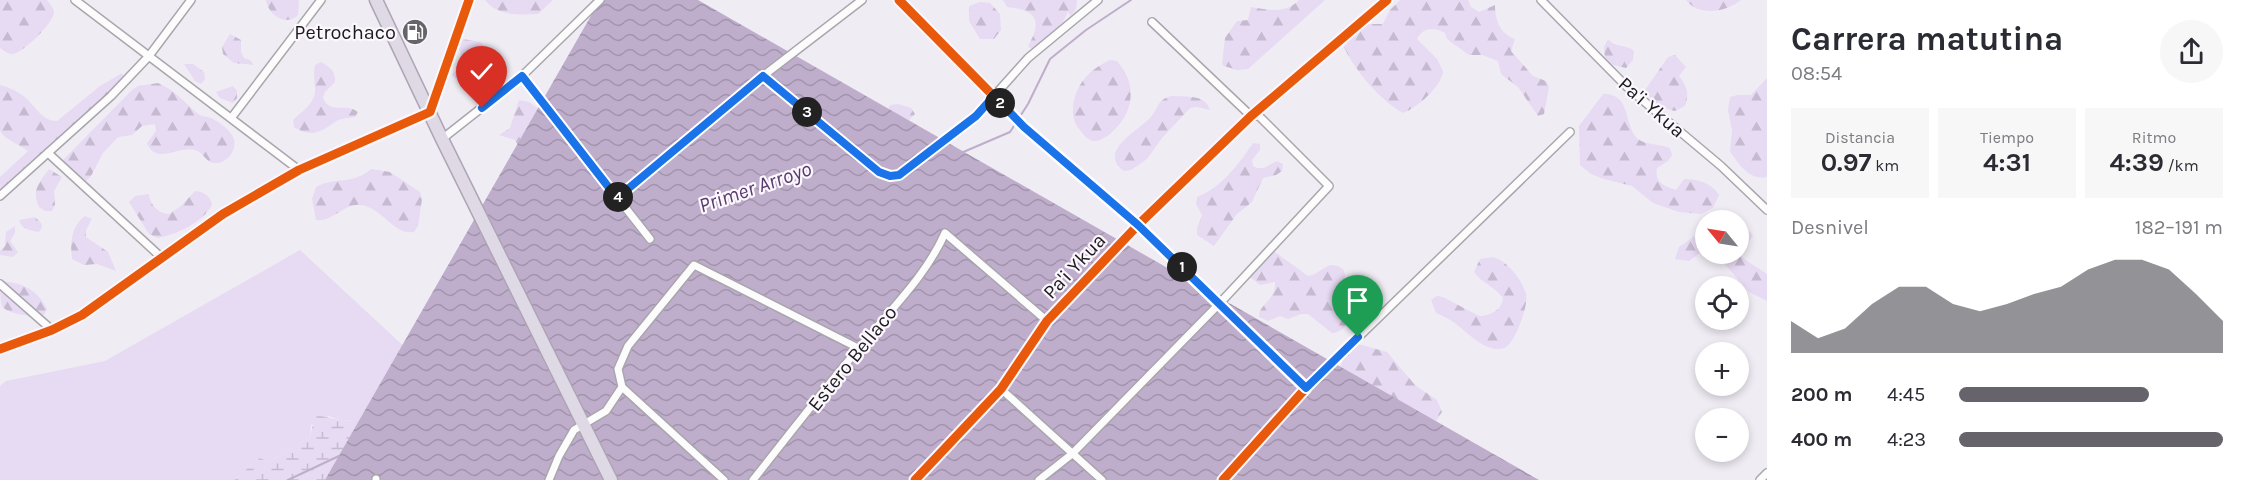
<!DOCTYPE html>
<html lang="es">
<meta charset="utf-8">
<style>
:root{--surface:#fff;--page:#f7f7f7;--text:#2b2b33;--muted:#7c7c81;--accent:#66646a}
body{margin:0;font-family:Karla,sans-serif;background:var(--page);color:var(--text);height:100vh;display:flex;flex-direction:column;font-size:22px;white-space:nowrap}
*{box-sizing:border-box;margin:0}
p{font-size:20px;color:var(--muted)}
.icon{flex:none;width:33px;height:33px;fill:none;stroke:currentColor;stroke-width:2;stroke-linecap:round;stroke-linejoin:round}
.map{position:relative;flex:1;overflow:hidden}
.details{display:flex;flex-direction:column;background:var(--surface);width:480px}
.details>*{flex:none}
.needle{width:39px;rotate:300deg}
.fabs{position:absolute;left:1695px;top:210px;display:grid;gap:12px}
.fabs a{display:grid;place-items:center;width:54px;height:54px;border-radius:50%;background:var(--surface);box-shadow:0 3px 9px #0003;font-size:30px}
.pin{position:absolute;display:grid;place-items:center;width:51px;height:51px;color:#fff;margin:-62px -26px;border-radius:50% 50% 50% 0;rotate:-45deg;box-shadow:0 0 6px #0007}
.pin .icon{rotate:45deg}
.km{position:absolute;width:30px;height:30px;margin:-15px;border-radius:50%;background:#222;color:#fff;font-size:16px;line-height:30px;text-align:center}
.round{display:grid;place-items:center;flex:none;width:63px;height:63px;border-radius:32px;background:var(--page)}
.overview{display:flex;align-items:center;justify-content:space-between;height:102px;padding:0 24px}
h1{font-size:33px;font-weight:700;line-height:45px}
.metrics{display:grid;grid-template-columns:repeat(3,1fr);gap:9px;height:102px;padding:6px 24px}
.metrics div{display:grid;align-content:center;border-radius:0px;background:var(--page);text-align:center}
.metrics b{font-size:26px;font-weight:700}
.metrics small{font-size:16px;font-weight:400}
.metrics p{font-size:16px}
.chart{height:168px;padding:12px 24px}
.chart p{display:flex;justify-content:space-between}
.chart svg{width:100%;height:108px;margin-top:6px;fill:var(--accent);opacity:.7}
ul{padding:0 24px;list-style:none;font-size:20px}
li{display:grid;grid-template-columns:96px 72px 1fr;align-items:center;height:45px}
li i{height:15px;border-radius:8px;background:var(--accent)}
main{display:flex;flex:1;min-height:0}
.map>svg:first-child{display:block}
.grass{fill:#e7daf3}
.forest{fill:url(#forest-firs)}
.wetland{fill:url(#wetland-marsh)}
.water{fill:url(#water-waves)}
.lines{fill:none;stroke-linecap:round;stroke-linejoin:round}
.stream{stroke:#beadcb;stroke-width:2}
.street-casing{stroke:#a9a6ac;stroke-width:10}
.highway-casing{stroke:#ada5b5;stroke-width:15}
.street{stroke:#fdfcfd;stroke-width:7}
.highway{stroke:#dfd8e5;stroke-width:12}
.cycleway-casing{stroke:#fbf7fd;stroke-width:13}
.cycleway{stroke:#e8590c;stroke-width:9}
.route-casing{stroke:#fff;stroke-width:12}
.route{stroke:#1a73e8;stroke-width:8}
.labels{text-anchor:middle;stroke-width:4.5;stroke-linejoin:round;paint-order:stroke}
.poi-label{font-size:20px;fill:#1c1a1f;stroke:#fbf7fd;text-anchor:end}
.street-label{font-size:20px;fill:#1c1a1f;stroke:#fbf7fd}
.water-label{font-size:21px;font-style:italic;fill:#583b6e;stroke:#fbf7fd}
</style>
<main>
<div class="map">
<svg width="1767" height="480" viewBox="0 0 1767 480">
<defs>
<pattern id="forest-firs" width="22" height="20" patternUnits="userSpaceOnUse" patternTransform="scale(1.5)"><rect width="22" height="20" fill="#e7daf3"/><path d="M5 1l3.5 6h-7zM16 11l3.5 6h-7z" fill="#c6bad0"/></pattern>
<pattern id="wetland-marsh" width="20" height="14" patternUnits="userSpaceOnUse" patternTransform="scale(1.5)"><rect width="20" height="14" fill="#e7daf3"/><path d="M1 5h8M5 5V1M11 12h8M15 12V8" fill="none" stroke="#c6bad0"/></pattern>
<pattern id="water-waves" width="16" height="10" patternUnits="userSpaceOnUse" patternTransform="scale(1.5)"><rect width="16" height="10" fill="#beadcb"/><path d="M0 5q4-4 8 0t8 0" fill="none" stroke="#a394ae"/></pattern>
</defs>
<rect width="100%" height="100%" fill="#f0ecf4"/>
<polygon class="grass" points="300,250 451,390 377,422 340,420 329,416 311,425 310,437 269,462 260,458 234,480 0,480 0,386 6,381 105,361"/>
<g class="forest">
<path d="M 0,0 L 47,0 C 50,4 54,8 54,13 C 53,23 23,53 13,54 C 8,54 4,51 0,48 Z"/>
<path d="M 266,0 L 299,0 L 298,15 C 286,27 268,15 266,0 Z"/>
<path d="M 485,0 L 553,0 L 538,14 C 520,15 497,16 485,0 Z"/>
<path d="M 1003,0 L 1077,0 C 1077,7 1076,11 1070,16 L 1068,11 C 1063,27 1046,40 1033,50 L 1028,46 C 1043,20 1036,10 1007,7 Z"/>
<path d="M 1299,0 L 1325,0 L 1248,69 L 1237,70 L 1224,66 L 1222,64 L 1225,38 L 1237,21 L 1248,20 L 1251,7 C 1268,10 1286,14 1299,0 Z"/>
<path d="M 1400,0 L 1468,0 L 1471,7 L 1479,12 L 1495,5 C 1495,20 1500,34 1515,39 L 1511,51 L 1533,76 L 1546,81 L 1549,87 L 1544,114 L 1538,116 L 1518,87 L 1501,74 L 1498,61 L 1482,55 L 1469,55 L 1447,39 L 1445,33 C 1434,27 1423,27 1417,39 L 1437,59 L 1443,71 C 1442,86 1417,108 1403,113 C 1380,100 1355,71 1344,47 L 1361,24 L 1383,24 L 1390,10 Z"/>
<path d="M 1686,0 L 1741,0 C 1726,12 1699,17 1686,0 Z"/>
<polygon points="980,2 990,3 1000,14 1001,30 994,39 980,39 969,21 969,6"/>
<polygon points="230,34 241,40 241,52 244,58 250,60 254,65 234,63 223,54 222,47"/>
<path d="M 463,39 L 480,42 L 486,47 L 487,50 C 476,67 481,81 455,78 L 452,75 C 455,69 462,70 465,64 L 459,49 Z"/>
<path d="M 1608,39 C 1615,48 1626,44 1634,51 L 1633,60 L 1626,68 L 1613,65 L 1605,58 L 1604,47 Z"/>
<path d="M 1675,55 L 1686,67 L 1679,76 C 1686,85 1690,93 1685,106 L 1675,111 C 1663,109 1651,102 1645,90 L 1668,57 Z"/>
<path d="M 1110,60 L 1117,61 C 1138,85 1134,113 1111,133 C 1105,138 1097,143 1090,140 C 1086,138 1082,133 1080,130 C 1072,122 1072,110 1074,100 C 1079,80 1091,69 1110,60 Z"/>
<path d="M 321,62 C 330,67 336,71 335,82 L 325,92 L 323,98 C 330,115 346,102 358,112 L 355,117 C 348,118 340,118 335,122 C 321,132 311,138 294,127 L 293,120 C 302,111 316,103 315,89 C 315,81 313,74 315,65 Z"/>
<polygon points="184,64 193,64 204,72 205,79 201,84 195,81"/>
<path d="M 122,73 L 125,79 L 64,140 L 50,156 L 18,182 L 0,201 L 0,177 L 28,151 L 5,137 L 0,131 L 0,85 C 9,87 19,92 26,98 C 36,107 42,121 57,121 L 100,86 Z"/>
<path d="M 1767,78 L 1767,177 C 1750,181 1738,164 1730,151 L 1732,130 L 1728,110 L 1730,97 L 1737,95 L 1751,95 Z"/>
<path d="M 158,83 C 175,90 185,103 198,114 C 202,117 207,116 211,118 C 217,121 229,129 232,135 C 240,148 227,165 213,163 C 205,161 203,152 195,150 C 178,145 156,166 147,143 L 156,131 L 155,124 L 142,126 L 132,135 L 118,137 L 103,153 L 91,176 L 86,181 L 79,180 L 67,174 L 62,161 L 132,90 L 138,86 Z"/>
<polygon points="233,86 237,91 237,98 233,103 220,98 216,92"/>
<path d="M 1603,94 C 1632,93 1623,126 1638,139 C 1646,145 1661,144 1670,148 L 1672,155 L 1668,161 L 1657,168 C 1654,182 1664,186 1676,190 L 1684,179 C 1698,179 1712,183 1719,195 L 1713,208 L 1701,214 L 1679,212 L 1653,203 L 1632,186 L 1604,179 L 1591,174 L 1580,165 L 1579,126 Z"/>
<path d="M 1173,96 C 1187,97 1205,94 1210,110 L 1197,107 L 1190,108 L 1162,138 L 1147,159 L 1131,170 L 1124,171 C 1097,151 1138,131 1150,118 C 1159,108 1157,98 1173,96 Z"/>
<polygon points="519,100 529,102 543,112 522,152 515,140 499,135 510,128"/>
<polygon points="898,104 911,108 915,114 905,124 882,123 890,105"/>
<path d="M 1253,143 L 1260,144 L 1260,150 L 1252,160 L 1253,166 C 1263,172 1267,165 1277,161 L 1283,164 L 1282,171 L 1276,175 L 1263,178 L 1252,202 L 1237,214 L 1214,246 L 1197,235 L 1197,228 L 1202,215 L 1196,204 L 1197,197 C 1222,187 1238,165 1253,143 Z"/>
<path d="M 49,169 L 62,177 L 54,191 L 55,205 L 52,211 L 45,211 L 39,207 C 31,189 40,182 49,169 Z"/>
<path d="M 371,169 L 390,172 L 420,192 L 422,199 L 418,226 L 414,232 C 392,235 383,207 360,205 C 344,203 332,223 316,220 L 312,199 L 316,187 C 335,176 351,186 371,169 Z"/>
<path d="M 195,191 C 204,192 211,196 212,205 C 202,223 177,234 158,238 L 149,234 L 129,202 L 135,196 L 149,194 C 149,204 159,214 169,214 L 181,206 Z"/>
<path d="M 85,216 L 92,219 L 86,230 L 86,237 L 108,252 L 116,271 L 97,264 L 84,265 L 72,259 C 70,243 71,226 85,216 Z"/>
<path d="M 35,217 L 42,224 L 41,230 L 38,232 C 30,230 21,229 19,220 Z"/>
<polygon points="1705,223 1705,249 1689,261 1675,259 1679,247 1696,235"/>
<polygon points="15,226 15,233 10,241 18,252 13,257 0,255 0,251 5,246 6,232"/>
<polygon points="1750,231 1753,236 1740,254 1744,259 1767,274 1767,301 1749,292 1722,261 1721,255 1738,254 1739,240"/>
<path d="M 1275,252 L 1308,276 C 1317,275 1323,267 1331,265 C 1333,265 1339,266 1340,267 C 1353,274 1337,294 1332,302 L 1346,318 L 1346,325 C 1343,329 1338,333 1332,333 L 1308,314 L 1301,314 L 1288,319 L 1280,316 L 1268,321 L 1259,317 C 1258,304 1277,300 1275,282 L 1260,285 L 1250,277 L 1268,254 Z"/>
<path d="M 1493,257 C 1507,261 1522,279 1526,294 C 1529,305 1515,344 1504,348 C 1503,349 1497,349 1495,349 C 1479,346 1468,333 1456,324 C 1450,319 1443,316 1436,313 L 1431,300 L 1437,296 L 1443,297 L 1479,316 C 1490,316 1502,310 1503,298 C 1495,287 1482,283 1474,272 L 1480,259 Z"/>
<path d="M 0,281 C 21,282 38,290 47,309 L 44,315 C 35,318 7,314 2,306 C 0,300 0,289 0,281 Z"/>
<polygon points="1358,344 1387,352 1415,385 1437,400 1442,412 1434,424 1240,480 1340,367 1346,354"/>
</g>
<polygon class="wetland" points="315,415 340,420 377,422 338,480 234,480 260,458 269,462 310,437"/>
<polygon class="water" points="600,0 698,0 1539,480 325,480"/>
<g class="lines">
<g class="stream">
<polyline points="961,153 1010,132 1028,104 1050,59 1086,30 1131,0"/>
<polyline points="288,480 339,456"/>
</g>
<g class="street-casing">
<g id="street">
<polyline points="75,0 299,170"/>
<polyline points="899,0 1024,127 1138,225 1306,388 1223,480"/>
<polyline points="1541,0 1627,87 1721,166 1767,210"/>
<polyline points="522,76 650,239"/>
<polyline points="763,76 879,172 890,176 899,175 976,116 1028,58 1098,0"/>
<polyline points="232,117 321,0"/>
<polyline points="442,139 522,76 600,0"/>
<polyline points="48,153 162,258"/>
<polyline points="0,196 111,96 149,56 191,0"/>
<polyline points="617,198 763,76 862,0"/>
<polyline points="0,284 52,330"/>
<polyline points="0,349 52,330 82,315 223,214 299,170 430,112 469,0"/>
<polyline points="622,387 724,480"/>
<polyline points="1306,388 1570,132"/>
<polyline points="1001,389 1102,480"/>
<polyline points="376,480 376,479"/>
<polyline points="549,480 559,456 574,430 606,411 622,387 618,369 628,346 694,265 858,348"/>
<path d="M 753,480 C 788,436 823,390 860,347 C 890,310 926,276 945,233 L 1047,321"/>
<polyline points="915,480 1001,389 1047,321 1138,225 1251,116 1387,0"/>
<polyline points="1039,480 1072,454 1220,303 1329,186 1259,116 1251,116 1152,22"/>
<polyline points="1760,480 1767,473"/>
</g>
</g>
<g class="highway-casing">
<polyline id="highway" points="376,0 442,139 611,480"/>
</g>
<use href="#street" class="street"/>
<use href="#highway" class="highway"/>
<g class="cycleway-casing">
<g id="cycleway">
<polyline points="899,0 1024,127 1138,225 1306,388 1223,480"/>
<polyline points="0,349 52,330 82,315 223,214 299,170 430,112 469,0"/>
<polyline points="915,480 1001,389 1047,321 1138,225 1251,116 1387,0"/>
</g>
</g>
<use href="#cycleway" class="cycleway"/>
</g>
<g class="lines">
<g class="route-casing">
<polyline id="route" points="482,108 522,76 617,198 763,76 879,172 890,176 899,175 976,116 994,96 1024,127 1138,225 1306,388 1358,337"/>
</g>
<use href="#route" class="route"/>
</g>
<defs>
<g id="fuel-disc" transform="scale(1.35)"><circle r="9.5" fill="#66646a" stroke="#fbf7fd"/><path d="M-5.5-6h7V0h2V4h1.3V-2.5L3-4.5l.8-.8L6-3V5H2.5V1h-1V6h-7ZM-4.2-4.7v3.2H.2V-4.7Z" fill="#fff"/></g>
</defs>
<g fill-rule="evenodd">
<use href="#fuel-disc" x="415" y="32"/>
</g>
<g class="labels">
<g class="poi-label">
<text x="396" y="39">Petrochaco</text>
</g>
<g class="street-label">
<text transform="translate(1652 107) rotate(41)" y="7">Pa'i Ykua</text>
<text transform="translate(1074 266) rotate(-47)" y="7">Pa'i Ykua</text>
<text transform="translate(852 358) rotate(-51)" y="7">Estero Bellaco</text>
</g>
<g class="water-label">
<text transform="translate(755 187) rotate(-19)" y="7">Primer Arroyo</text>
</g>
</g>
</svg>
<div class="fabs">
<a><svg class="needle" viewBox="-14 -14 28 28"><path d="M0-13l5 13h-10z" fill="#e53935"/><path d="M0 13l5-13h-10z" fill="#7c7c81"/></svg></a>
<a><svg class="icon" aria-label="locate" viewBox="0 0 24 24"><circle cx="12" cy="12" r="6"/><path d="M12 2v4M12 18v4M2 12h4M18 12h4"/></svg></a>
<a>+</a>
<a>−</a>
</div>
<div class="pin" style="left:1358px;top:337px;background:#1e9e55"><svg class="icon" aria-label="arrive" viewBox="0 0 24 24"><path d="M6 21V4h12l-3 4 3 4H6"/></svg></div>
<div class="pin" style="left:482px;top:108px;background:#d93025"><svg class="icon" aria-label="check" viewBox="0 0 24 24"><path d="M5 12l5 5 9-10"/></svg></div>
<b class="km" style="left:1182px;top:267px">1</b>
<b class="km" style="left:1000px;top:103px">2</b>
<b class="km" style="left:807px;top:112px">3</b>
<b class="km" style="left:618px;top:197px">4</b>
</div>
<section class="details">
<div class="overview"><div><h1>Carrera matutina</h1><p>08:54</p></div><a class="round"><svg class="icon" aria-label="share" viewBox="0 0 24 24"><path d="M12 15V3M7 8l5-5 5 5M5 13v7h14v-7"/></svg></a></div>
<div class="metrics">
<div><p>Distancia</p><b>0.97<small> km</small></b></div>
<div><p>Tiempo</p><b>4:31</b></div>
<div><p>Ritmo</p><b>4:39<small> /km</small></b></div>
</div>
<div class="chart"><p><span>Desnivel</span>182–191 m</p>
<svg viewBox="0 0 160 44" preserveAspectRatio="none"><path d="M0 44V31L10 38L20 34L30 24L40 17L50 17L60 24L70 27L80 24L90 20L100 17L110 10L120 6L130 6L140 10L150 20L160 31V44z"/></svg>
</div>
<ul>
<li><b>200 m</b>4:45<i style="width:72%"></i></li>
<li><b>400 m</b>4:23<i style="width:100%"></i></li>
</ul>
</section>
</main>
